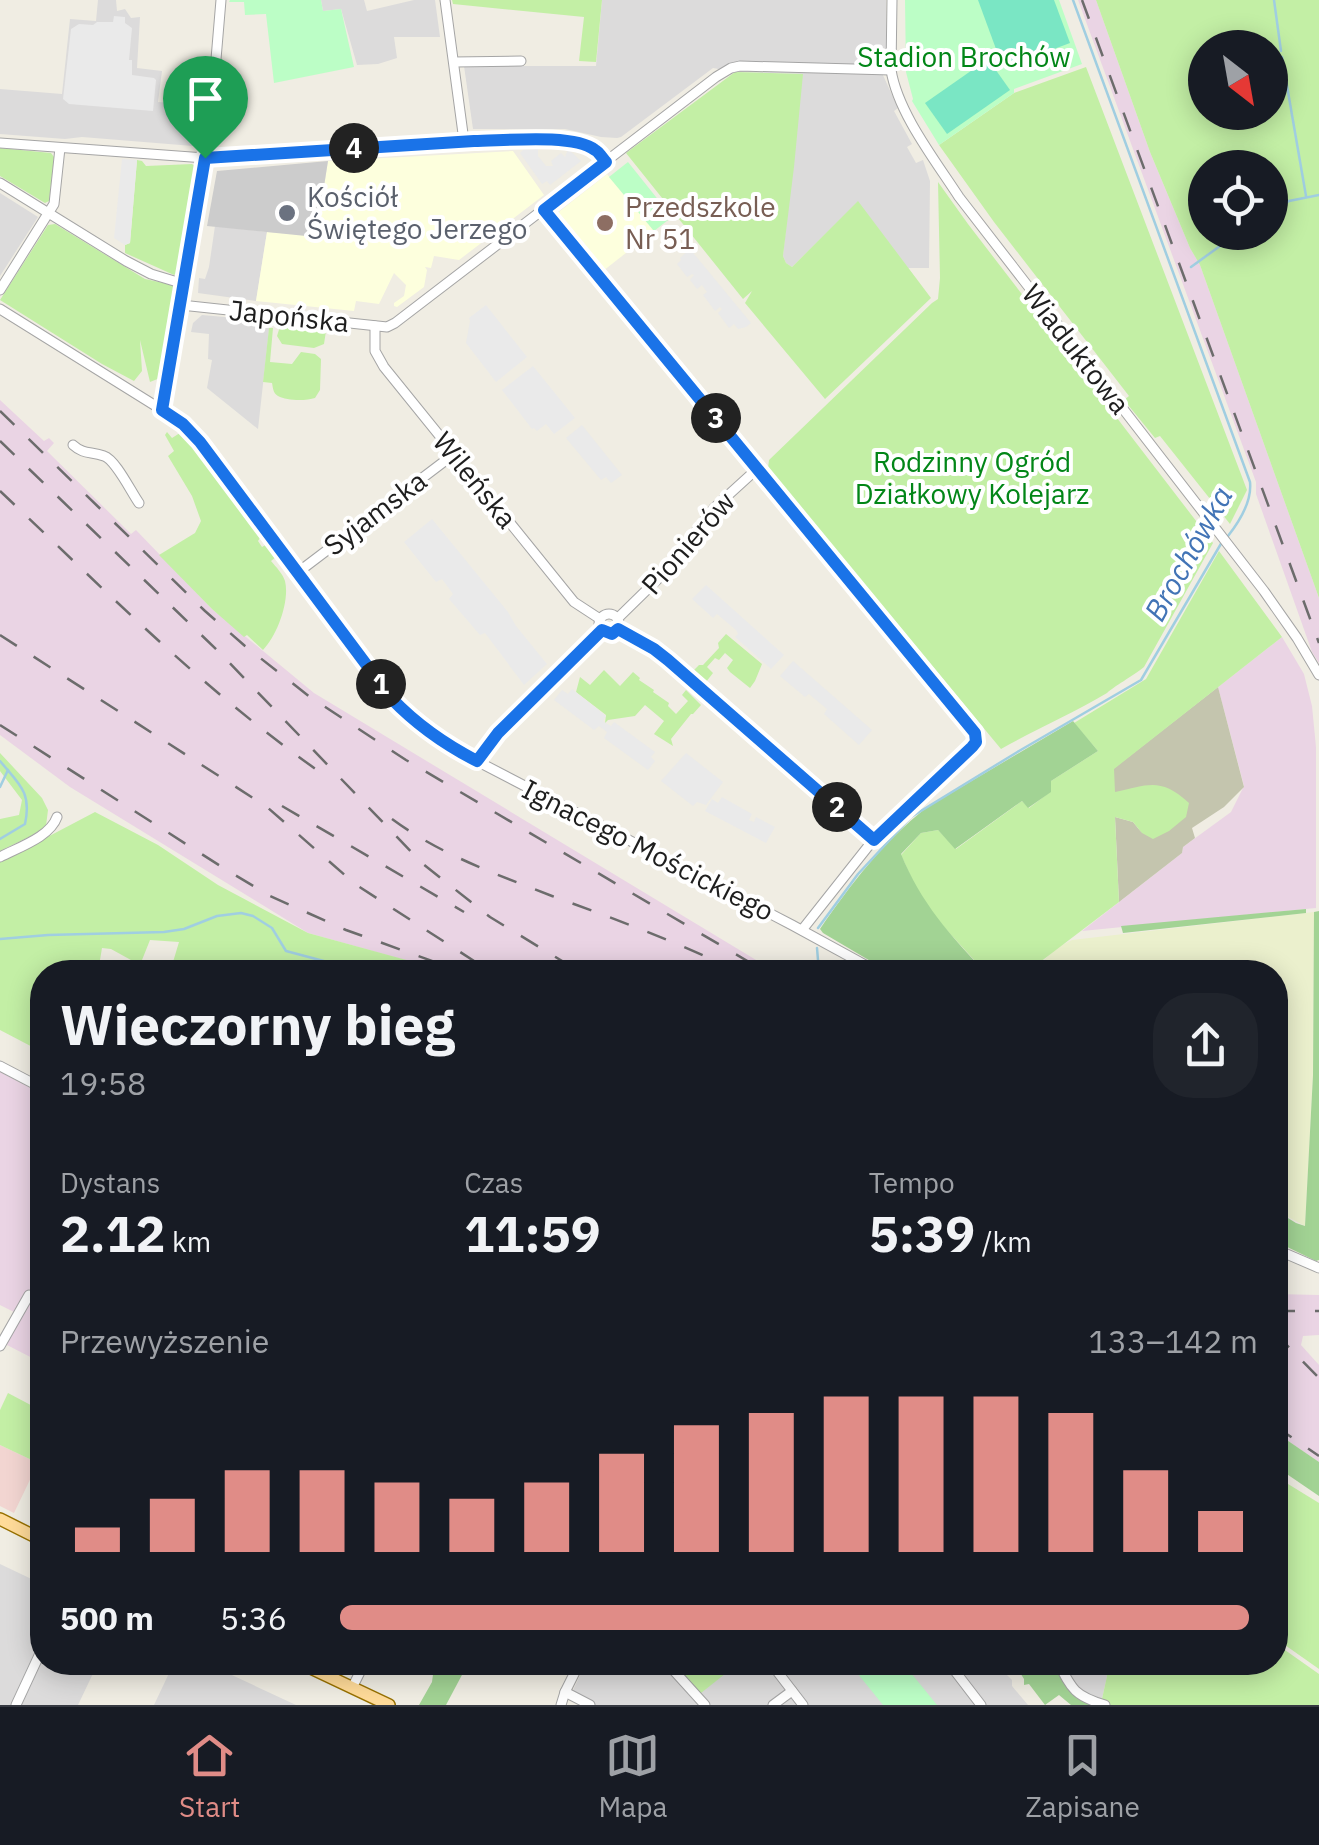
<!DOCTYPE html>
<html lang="pl">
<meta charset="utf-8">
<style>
:root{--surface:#171b24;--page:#20242c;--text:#f1f3f6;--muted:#9ea1a6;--line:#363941;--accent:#e08c87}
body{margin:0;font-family:"IBM Plex Sans",sans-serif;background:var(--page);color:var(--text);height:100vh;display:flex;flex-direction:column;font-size:38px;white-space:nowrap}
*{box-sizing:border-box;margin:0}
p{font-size:32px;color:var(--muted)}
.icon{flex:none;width:55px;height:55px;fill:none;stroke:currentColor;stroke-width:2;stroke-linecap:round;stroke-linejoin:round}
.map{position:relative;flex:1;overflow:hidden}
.side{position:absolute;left:30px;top:960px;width:1258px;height:715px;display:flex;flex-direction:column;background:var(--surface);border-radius:40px;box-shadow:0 5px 25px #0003}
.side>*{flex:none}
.needle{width:65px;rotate:149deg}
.controls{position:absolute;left:1188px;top:30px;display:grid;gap:20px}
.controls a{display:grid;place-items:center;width:100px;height:100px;border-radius:50%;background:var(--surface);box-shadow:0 5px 25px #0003;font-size:50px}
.pin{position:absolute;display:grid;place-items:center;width:85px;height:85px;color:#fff;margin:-102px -42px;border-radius:50% 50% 50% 0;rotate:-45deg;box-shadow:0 0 10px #0007}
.pin .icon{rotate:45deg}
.km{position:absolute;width:50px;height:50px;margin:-25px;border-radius:50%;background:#222;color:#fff;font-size:28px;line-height:50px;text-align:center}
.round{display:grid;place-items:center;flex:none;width:105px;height:105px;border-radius:40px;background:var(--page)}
.summary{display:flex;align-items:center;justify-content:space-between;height:170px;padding:0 30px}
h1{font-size:55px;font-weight:700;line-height:75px}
.stats{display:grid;grid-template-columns:repeat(3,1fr);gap:15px;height:170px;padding:10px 30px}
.stats div{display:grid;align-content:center}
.stats b{font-size:50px;font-weight:700}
.stats small{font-size:28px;font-weight:400}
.stats p{font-size:28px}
.chart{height:280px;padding:20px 30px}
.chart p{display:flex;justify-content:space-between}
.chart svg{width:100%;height:180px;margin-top:10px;stroke:var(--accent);stroke-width:6}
ul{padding:0 30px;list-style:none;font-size:32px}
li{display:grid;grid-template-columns:160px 120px 1fr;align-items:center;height:75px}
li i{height:25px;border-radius:12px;background:var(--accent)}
.dock{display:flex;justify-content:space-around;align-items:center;height:140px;border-top:2px solid var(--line);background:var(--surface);font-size:28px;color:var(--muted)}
.dock a{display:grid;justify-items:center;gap:5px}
.dock .current{color:var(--accent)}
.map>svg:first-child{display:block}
.residential{fill:#dcdbdb}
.commercial{fill:#f2d5d1}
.industrial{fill:#ead4e4}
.education{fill:#fdffdd}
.religious{fill:#ccc}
.construction{fill:#c4c5ae}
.farmland{fill:#ebf0cd}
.grass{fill:#c3efa5;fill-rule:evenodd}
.forest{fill:#a2d394}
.park{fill:#bcfec6}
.pitch{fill:#7ae6c4}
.parking{fill:#eaeaea}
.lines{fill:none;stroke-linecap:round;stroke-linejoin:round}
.stream{stroke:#a0cee1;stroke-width:2.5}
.minor-casing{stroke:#a5a5a5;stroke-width:11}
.major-casing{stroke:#987100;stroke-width:14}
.minor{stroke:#fff;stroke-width:9}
.major{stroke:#ffdb99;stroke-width:11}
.rail{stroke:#6c6c6c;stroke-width:2.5;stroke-dasharray:20 20;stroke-linecap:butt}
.route-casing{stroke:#fff;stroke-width:20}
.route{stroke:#1a73e8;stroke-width:12}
.worship-dot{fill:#6b7280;stroke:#fff;stroke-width:4}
.education-dot{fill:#8d6e63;stroke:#fff;stroke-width:4}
.labels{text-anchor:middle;stroke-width:8;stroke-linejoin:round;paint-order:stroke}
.park-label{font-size:28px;fill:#028617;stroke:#fff}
.worship-label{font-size:28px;fill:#5b616d;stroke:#fff;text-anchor:start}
.education-label{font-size:28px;fill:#785e54;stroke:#fff;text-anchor:start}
.street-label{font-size:28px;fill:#1e1e1e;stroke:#fff}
.water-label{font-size:30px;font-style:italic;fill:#4274b6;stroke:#fff}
</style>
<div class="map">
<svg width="1319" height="1705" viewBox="0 0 1319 1705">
<rect width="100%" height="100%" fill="#f0ede3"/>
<g class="residential">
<polygon points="98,0 116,0 117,11 125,9 131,18 140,17 137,68 162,71 158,102 186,104 186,114 205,116 201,141 193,146 82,137 65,139 0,134 0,89 62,94 70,19 96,21"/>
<polygon points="321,0 364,0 367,11 414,0 435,0 440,37 394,37 397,58 378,64 357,65 341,9 323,11"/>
<polygon points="602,0 886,0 886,66 882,73 898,108 894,111 912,144 907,147 916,163 923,160 930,181 929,268 908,268 858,202 792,267 786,263 783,256 802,74 735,72 713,68 621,137 617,138 601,137 565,129 473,129 464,66 596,66"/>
<polygon points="0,193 38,217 0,276"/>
<polygon points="215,226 267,232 256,301 198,293 199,278 205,279 209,267"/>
<polygon points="202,315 270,321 258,429 207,388 212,360 208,359 209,334 191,332 193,323"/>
<polygon points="0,1564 42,1584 42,1662 98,1663 78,1705 0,1705"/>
<polygon points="157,1662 206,1663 296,1705 154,1705 171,1669"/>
<polygon points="994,1662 1012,1680 1012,1686 1028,1705 579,1705 573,1690 586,1663"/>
<polygon points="1063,1663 1101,1663 1107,1676 1102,1699 1081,1692 1076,1688"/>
</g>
<polygon class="commercial" points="0,1445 38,1463 14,1513 0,1506"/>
<g class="industrial">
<polygon points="1078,0 1096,0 1150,152 1190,248 1200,265 1319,598 1319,663 1312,652 1256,494 1256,482"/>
<polygon points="0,400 44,441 49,438 54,443 47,451 131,534 136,530 212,609 314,693 776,972 448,972 308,933 70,787 0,735"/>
<polygon points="1282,637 1304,674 1312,706 1316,747 1316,908 1082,931 1182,853 1183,847 1231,812 1244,786 1218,687"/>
<polygon points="0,1072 42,1094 42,1363 7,1345 14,1312 0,1305"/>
<polygon points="1275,1294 1319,1295 1319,1335 1303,1336 1301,1345 1319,1365 1319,1462 1275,1432"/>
</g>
<g class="education">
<polygon points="513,151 544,195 459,260 434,256 431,268 425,267 427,270 424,287 397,307 394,306 394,303 404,296 406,285 394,273 379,304 356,301 354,311 256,301 267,232 316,236 328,161"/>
<polygon points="607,174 654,231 603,271 556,214"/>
</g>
<polygon class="religious" points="328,161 316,237 207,226 217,171"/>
<polygon class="construction" points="1218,687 1244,787 1224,807 1192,828 1195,838 1183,847 1182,853 1119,902 1115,817 1133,822 1142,833 1114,792 1113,769"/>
<polygon class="farmland" points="1314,912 1313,1075 1305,1226 1275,1210 1275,972 1027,972 1041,963 1056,948 1072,940"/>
<g class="grass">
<polygon points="452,0 602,0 596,62 579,61 584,17 453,4"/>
<path d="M 1096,0 L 1319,0 L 1319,598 L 1200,265 L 1190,248 L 1150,152 ZM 1205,48 L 1270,48 L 1270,112 L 1205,112 ZM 1205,168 L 1270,168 L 1270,232 L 1205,232 Z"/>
<polygon points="1086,67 1247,490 1230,524 1160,436 1155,438 1124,400 1129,396 994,222 939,145 1014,93"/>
<polygon points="735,72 803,74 794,167 783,256 786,263 792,267 858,201 931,298 825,399 745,303 752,291 743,299 626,153"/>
<polygon points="0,148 51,153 54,157 49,201 45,203 0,176"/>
<polygon points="137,160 142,161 146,166 192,164 196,167 180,271 174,275 125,253 125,245 130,243"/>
<path d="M 938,182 L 968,224 L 1213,543 L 1144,667 C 1133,676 1113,687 1107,693 C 1072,714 1036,729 1001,749 L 768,468 L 769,460 L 932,303 L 938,299 L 940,278 Z"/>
<polygon points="55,224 145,279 173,285 173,290 176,295 166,372 160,378 150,382 140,340 142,371 134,381 102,364 0,300 48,225"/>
<polygon points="281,323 323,327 326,331 324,344 314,348 282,344 277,336"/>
<path d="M 269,328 L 273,328 L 270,362 L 292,364 L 301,352 L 315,354 L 321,359 L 320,390 L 315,398 C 306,401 287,401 278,396 C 273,393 273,388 272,383 L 263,382 Z"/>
<path d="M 183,431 L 262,535 L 258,541 L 262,547 L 267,544 L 276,557 L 271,561 C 276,567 283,574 285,581 C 290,601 277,636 263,650 L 247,635 L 244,637 L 212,609 L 159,555 L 195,533 L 201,521 L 192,496 L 168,456 L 174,451 L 165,435 L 167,432 L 172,438 Z"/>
<path d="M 1219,551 L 1282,637 L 1114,769 L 1115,792 C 1149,785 1160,777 1189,803 L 1186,817 L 1169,831 L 1153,839 L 1142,833 L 1133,822 L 1115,817 L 1119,902 L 1027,972 L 985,972 L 934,916 L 916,888 L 901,855 L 921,833 L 938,830 L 956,849 L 1022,801 L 1029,808 L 1050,792 L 1051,781 L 1098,751 L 1074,723 L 1146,679 Z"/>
<polygon points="726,634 762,664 755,681 750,688 730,672 727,668 733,660 725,653 719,660 715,658 707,667 713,673 706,682 693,671 699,665 703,665 719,648 718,643"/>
<polygon points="604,670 620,686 633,672 640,678 639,680 654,690 653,692 669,703 668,706 676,714 688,701 682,695 686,690 701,705 693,714 691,714 671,739 673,746 654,734 664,721 645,705 635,716 608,720 605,723 606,715 576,692 580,677 590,685"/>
<polygon points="0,753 42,798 48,810 46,826 31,836 0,851 0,819 19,815 22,800 0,771"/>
<polygon points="95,812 158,845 218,885 308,933 421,964 418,972 170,972 179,942 150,940 140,965 111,949 102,948 98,972 42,972 42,1052 0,1030 0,862"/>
<polygon points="8,1393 42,1411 42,1454 38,1463 0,1445 0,1410"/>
<polygon points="1275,1476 1319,1503 1319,1669 1275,1638"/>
<polygon points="1275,1643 1319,1674 1319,1705 1108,1705 1109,1701 1102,1699 1107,1676 1101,1663 1275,1662"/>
<polygon points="670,1663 731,1663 735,1666 701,1693"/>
</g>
<g class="forest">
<path d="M 1073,721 L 1098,751 L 1051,781 L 1051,792 L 1028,808 L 1022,801 L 955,849 L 938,830 L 921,833 L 901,854 C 921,903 950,935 985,972 L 889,972 L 823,933 L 820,929 C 851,884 883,842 926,808 Z"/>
<polygon points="1306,909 1306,913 1123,933 1121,926"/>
<polygon points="1319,911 1319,1260 1316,1261 1275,1241 1275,1210 1296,1223 1305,1226 1313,1075 1314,912"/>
<polygon points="1275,1432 1319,1462 1319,1496 1275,1466"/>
<polygon points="437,1663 462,1663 463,1673 446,1705 419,1705 432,1682 434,1667"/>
<path d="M 1012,1663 L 1054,1663 C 1066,1686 1069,1694 1093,1705 L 1071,1705 L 1059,1695 L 1045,1705 L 1029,1684 L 1024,1685 L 1024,1679 L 1019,1671 L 1013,1671 L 1014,1666 Z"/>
</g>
<g class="park">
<polygon points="230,0 321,0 323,11 341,9 354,67 274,83 266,14 245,15 244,2 229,2"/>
<polygon points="905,0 1059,0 1082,64 1014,89 1014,93 939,145 912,101 913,99 906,72"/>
<polygon points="628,162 672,217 654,231 609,177"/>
<polygon points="849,1663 903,1663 937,1705 883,1705"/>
</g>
<g class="pitch">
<polygon points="978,0 1054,0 1070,43 1003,68"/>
<polygon points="988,59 1010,90 947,134 925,103"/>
</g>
<g class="parking">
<polygon points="114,16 125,17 125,23 132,28 129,60 132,60 132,75 154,78 156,80 153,111 69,104 63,99 71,29 79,24 93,25 97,22 113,22"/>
<polygon points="538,149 538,156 546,166 553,166 551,161 561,153 565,157 568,149 581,161 550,185 547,181 542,184 520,153 523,150"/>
<polygon points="122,159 137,160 130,243 125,245 114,238"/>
<polygon points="690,249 751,323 746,327 738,329 734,324 729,328 718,313 722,309 720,307 715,311 703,295 707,292 702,285 697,289 690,280 694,275 692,274 687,277 677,264 681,260 680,258"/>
<polygon points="486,305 527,357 496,382 466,343 470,321 469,318"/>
<polygon points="533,366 575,418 554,434 546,424 537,431 534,428 532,429 502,390"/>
<polygon points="582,425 622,475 611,483 606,477 601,480 566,438"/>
<polygon points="432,519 508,612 516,626 547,664 524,685 485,633 480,635 449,599 453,594 442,579 436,582 404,542"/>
<polygon points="706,585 784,655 771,669 735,637 738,634 736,630 717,614 713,618 692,599"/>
<polygon points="793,661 872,730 859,745 824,714 827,709 809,694 805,697 780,676"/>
<polygon points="572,689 606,716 603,721 607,724 611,726 614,722 655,752 651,757 655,761 648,770 604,738 607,732 599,726 594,730 554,700 562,690 568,694"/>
<polygon points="686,753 723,782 706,805 697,802 693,806 661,781"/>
<polygon points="722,797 752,814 749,820 754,822 756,817 775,827 766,843 705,811 712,799 718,803"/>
</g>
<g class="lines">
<g class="stream">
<path d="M 1073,0 L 1250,482 C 1252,501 1239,522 1228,536"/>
<polyline points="1274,0 1281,51"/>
<polyline points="1282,57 1306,196"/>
<polyline points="1270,210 1289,201 1319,195"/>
<polyline points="1227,241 1239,232"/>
<polyline points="1191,267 1220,246"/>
<path d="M 0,761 C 19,784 32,792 25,824 L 0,839"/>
<polyline points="0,787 8,770"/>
<polyline points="818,928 858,874 911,817 1019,751 1141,680 1222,542"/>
<polyline points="0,939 48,935 164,932 184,929 217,916 241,913 253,916 272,928 286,951 365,972"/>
<polyline points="817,948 819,972"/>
</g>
<g class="minor-casing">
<g id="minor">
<polyline points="445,0 464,141"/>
<path d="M 892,0 L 891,70 C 898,113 935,160 959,197 L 1264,591 L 1297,638 L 1319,675"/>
<polyline points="454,62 521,61"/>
<polyline points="0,143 205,158 464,141 548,140 563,141 589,146 597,150 606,162"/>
<polyline points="0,183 126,261 151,274 184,284"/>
<path d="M 543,210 L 962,716 C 970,725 981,735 972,747 L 874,839 L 802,930"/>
<polyline points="0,290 54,204 60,148"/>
<polyline points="181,305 387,327 395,323 716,77 731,68 740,66 891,70"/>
<polyline points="0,309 183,423 200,442 392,699 417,724 446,745 792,925 878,972"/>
<polyline points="375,326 375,351 384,367 574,602 600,619"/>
<polyline points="162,411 174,355 211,118 221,0"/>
<path d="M 73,445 C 84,455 91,451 104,456 C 116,460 131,492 139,503"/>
<polyline points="297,573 454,454"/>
<circle cx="609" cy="624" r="10"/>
<polyline points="618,618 664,573 714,508 758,468"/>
<polyline points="618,629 661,654 874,839"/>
<polyline points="477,761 499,733 602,630"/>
<path d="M 0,857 C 19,847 50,837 57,817"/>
<polyline points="0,1066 42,1088"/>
<polyline points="1275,1249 1319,1268"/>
<polyline points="0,1346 29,1295 42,1302"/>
<polyline points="666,1662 705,1705"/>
<polyline points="770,1662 803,1705"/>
<polyline points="948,1662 981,1705"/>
<path d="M 1058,1662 C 1072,1690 1075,1696 1105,1705"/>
<polyline points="352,1688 365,1662"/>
<polyline points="565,1692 590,1705"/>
<polyline points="16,1705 42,1649"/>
<polyline points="561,1705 565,1692 580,1662"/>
<polyline points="773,1705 792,1691"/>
</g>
</g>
<g class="major-casing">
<g id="major">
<polyline points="0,1519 42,1540"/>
<polyline points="298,1662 389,1705"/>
</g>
</g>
<use href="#minor" class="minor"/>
<use href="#major" class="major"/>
<g class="rail">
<polyline points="1082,0 1319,643"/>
<polyline points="0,411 205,611 245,646 310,697 406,760 766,972"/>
<polyline points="0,441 219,652 423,864 490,917 580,972"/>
<path d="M 0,491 C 106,591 207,694 327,777"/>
<polyline points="0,635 267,807 355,884 491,972"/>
<polyline points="0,725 225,869 270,896 346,930 463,972"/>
<polyline points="282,806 464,912"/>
<path d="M 392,819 C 441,855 496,874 552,896 C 615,919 678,942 738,972"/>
<polyline points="1275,1311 1319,1311"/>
<polyline points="1275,1333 1319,1378"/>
<polyline points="1275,1426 1319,1456"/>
</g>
</g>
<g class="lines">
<g class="route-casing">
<path id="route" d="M 474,141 C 502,141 573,133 595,150 C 598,151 604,160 606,162 L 544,210 L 975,733 L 976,742 L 972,747 L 874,840 L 668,660 L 654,649 L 618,629 L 612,634 L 602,630 L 498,733 L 477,761 C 444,744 418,726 392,699 L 200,442 L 183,424 L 162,410 L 205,158 Z"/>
</g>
<use href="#route" class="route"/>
</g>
<circle class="worship-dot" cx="287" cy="213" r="10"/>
<circle class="education-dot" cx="605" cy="223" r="10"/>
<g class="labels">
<g class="park-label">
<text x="964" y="67">Stadion Brochów</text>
<text x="972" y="472">Rodzinny Ogród<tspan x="972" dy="32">Działkowy Kolejarz</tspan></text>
</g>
<g class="worship-label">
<text x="307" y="207">Kościół<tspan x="307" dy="32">Świętego Jerzego</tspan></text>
</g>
<g class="education-label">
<text x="625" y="217">Przedszkole<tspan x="625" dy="32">Nr 51</tspan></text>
</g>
<g class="street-label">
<text transform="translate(289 316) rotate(6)" y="10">Japońska</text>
<text transform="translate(1076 349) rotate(52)" y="10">Wiaduktowa</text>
<text transform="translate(475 480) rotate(51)" y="10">Wileńska</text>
<text transform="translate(375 513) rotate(-37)" y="10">Syjamska</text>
<text transform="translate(688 543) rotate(-49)" y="10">Pionierów</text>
<text transform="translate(648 850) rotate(27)" y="10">Ignacego Mościckiego</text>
</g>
<g class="water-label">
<text transform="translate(1189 554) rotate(-61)" y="10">Brochówka</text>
</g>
</g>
</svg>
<div class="controls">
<a><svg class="needle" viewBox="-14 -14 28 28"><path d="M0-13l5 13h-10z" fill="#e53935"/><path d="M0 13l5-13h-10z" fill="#9ea1a6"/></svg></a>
<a><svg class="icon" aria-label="locate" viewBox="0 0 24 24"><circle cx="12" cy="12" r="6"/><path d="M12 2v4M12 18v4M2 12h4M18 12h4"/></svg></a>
</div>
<div class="pin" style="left:205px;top:158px;background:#1e9e55"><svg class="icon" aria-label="arrive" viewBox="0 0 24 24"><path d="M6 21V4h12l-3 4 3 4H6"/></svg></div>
<b class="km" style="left:381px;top:684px">1</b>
<b class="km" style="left:837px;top:807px">2</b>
<b class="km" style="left:716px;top:418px">3</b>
<b class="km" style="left:354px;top:148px">4</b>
<section class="side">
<div class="summary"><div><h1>Wieczorny bieg</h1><p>19:58</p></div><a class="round"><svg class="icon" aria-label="share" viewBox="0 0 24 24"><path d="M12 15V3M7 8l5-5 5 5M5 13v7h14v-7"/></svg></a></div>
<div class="stats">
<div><p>Dystans</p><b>2.12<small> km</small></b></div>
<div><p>Czas</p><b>11:59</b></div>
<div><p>Tempo</p><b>5:39<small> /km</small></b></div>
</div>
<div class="chart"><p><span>Przewyższenie</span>133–142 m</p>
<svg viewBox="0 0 160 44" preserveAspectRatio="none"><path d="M5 44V38M15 44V31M25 44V24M35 44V24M45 44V27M55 44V31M65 44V27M75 44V20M85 44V13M95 44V10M105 44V6M115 44V6M125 44V6M135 44V10M145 44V24M155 44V34"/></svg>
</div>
<ul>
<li><b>500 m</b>5:36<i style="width:99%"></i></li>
</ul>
</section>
</div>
<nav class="dock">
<a class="current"><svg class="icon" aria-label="home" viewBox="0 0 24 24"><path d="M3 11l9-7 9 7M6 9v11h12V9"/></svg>Start</a>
<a><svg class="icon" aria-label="map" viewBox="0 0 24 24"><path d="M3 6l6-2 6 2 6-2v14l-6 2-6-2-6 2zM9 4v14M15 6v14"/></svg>Mapa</a>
<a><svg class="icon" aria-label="saved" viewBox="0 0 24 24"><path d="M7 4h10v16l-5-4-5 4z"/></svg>Zapisane</a>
</nav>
